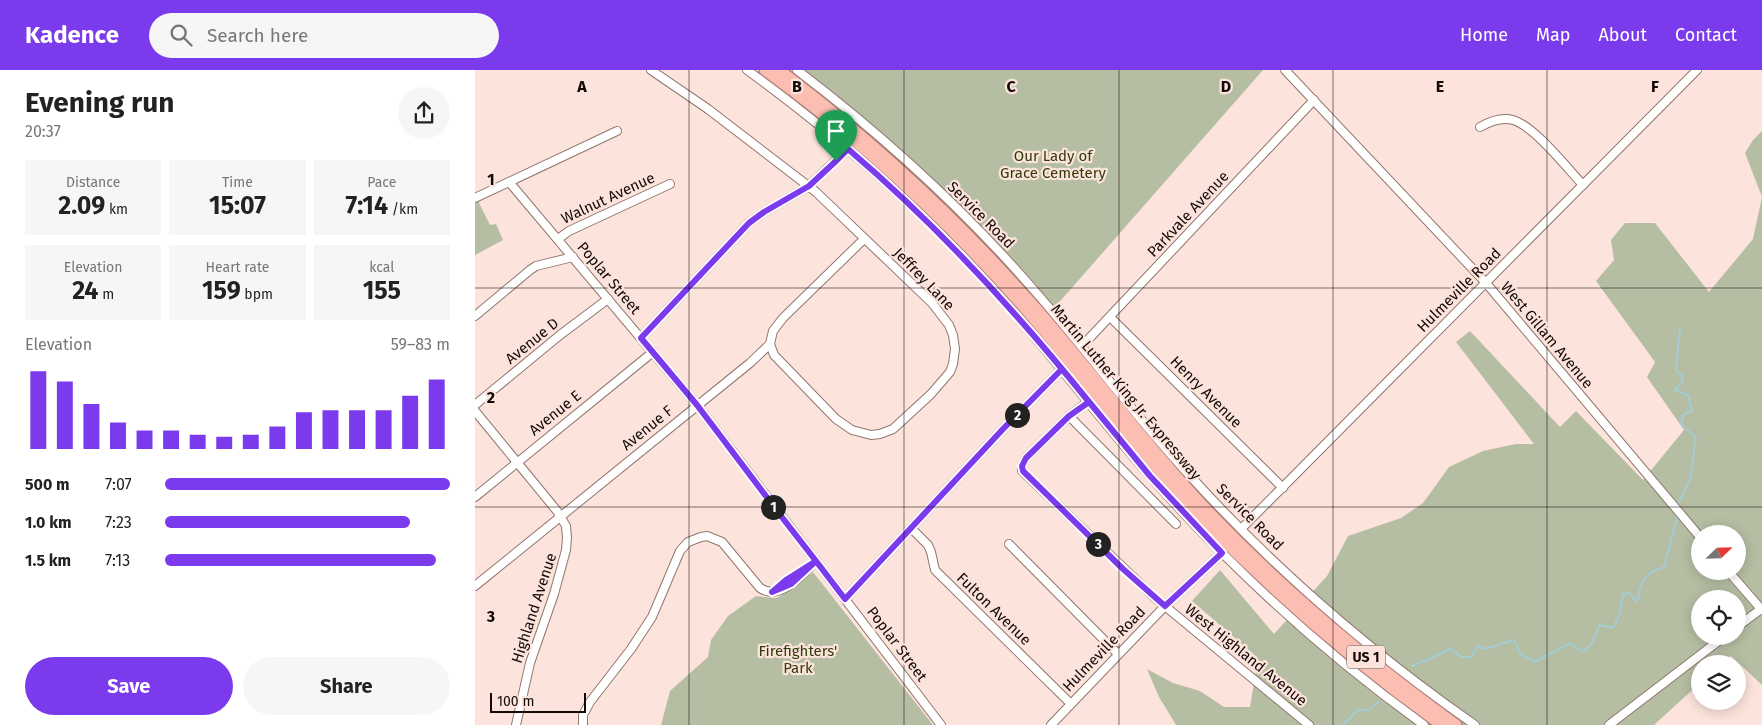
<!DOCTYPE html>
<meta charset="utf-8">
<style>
:root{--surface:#fff;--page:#f6f6f6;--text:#222;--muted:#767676;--accent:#7c3aed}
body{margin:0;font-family:"Fira Sans",sans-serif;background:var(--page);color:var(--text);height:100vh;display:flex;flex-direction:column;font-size:19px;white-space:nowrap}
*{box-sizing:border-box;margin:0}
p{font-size:16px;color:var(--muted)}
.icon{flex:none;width:28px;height:28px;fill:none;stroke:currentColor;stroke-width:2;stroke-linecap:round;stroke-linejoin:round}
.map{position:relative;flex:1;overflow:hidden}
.sheet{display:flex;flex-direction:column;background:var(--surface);width:475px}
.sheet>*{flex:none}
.needle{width:32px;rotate:67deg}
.controls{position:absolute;left:1216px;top:455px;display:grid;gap:10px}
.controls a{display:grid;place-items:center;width:55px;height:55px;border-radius:50%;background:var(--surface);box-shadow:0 2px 12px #0003;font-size:25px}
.scale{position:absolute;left:15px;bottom:12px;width:96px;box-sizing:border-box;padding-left:5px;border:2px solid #130a07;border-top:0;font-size:14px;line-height:18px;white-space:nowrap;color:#130a07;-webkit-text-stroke:4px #fce4dc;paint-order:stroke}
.pin{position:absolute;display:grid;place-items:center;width:42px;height:42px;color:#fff;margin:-51px -21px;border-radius:50% 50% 50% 0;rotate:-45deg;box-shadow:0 0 5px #0007}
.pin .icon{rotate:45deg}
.km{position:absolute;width:25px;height:25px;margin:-12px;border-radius:50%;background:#222;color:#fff;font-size:14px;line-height:25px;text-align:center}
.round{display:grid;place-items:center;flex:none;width:52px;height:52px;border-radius:26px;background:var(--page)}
.overview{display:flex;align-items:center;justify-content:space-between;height:85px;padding:0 25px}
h1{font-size:28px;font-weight:700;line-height:38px}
.metrics{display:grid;grid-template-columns:repeat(3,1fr);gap:8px;height:85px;padding:5px 25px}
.metrics div{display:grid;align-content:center;border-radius:0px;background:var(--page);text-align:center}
.metrics b{font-size:25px;font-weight:700}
.metrics small{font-size:14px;font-weight:400}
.metrics p{font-size:14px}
.chart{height:140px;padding:10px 25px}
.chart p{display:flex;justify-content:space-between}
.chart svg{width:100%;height:90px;margin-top:5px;stroke:var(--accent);stroke-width:6}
.cta{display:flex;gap:10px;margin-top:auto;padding:10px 25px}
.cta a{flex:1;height:58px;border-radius:30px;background:var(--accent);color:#fff;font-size:20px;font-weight:700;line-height:58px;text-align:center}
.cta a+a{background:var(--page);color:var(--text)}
ul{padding:0 25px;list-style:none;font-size:16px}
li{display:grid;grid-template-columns:80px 60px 1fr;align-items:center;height:38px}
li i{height:12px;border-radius:6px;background:var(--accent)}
header{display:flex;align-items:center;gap:30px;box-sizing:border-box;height:70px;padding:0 25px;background:var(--accent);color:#fff}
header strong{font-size:24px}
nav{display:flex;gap:28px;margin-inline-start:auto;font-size:18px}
.search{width:350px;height:45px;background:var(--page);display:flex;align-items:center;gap:12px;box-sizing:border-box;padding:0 18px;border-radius:28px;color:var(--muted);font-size:19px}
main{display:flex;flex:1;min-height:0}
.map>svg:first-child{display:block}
.green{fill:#b5bea3;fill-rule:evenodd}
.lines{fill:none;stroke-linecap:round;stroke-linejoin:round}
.stream{stroke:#a3ccd3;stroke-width:2}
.minor-casing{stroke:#90766d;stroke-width:10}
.highway-casing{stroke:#aa7f77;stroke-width:14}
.minor{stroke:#fff;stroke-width:8}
.highway{stroke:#fcbeb3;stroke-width:11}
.route-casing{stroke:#fff;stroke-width:10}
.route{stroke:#7c3aed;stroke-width:6}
.grid{fill:none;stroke:#130a07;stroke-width:1;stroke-opacity:0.55}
.labels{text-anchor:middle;stroke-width:4.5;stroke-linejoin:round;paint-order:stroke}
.shield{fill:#fce4dc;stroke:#594b47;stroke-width:1}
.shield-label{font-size:14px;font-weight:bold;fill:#130a07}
.park-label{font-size:15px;fill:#303d0a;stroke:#fce4dc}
.street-label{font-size:15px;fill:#130a07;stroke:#fce4dc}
.grid-label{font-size:16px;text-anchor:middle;font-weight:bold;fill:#130a07;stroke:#fce4dc;stroke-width:4.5;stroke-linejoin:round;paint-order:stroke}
</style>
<header>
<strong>Kadence</strong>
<div class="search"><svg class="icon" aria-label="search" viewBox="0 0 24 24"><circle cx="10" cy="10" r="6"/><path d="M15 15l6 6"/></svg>Search here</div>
<nav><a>Home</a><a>Map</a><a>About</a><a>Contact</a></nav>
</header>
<main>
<section class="sheet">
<div class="overview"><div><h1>Evening run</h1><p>20:37</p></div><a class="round"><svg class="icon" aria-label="share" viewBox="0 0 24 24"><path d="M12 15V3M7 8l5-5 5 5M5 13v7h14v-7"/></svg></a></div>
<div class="metrics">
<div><p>Distance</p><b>2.09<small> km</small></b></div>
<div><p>Time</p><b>15:07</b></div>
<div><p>Pace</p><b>7:14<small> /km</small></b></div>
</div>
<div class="metrics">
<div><p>Elevation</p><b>24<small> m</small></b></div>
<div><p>Heart rate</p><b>159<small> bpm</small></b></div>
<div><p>kcal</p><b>155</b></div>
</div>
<div class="chart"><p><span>Elevation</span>59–83 m</p>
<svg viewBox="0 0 160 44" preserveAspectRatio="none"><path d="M5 44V6M15 44V11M25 44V22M35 44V31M45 44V35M55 44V35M65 44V37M75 44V38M85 44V37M95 44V33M105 44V26M115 44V25M125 44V25M135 44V25M145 44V18M155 44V10"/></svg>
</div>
<ul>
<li><b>500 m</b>7:07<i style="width:100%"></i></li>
<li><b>1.0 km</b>7:23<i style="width:86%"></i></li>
<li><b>1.5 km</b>7:13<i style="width:95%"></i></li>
</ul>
<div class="cta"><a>Save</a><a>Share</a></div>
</section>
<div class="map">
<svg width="1287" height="655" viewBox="0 0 1287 655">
<rect width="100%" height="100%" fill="#fce4dc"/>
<g class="green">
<path d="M 328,0 L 788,0 L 580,237 C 535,182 483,133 430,85 C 397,55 364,26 328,0 Z"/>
<path d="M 1287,61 L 1287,615 L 1256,586 L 1247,594 L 1225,594 L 1225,613 L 1179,655 L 701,655 L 684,627 L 672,599 L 698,613 L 725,621 L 749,637 L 775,637 L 783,588 L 717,531 L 745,500 L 799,564 L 852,506 L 873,466 L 926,448 L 948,433 L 974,397 L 1008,381 L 1041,374 L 1059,374 L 981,272 L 995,261 L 1085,357 L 1101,341 L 1168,410 L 1209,360 L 1172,307 L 1180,292 L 1121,211 L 1139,190 L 1136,170 L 1150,153 L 1180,153 L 1234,222 L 1278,169 L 1287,127 L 1270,83 L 1278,70 ZM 1225,464 L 1262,464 L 1262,501 L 1225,501 ZM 1225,529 L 1262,529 L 1262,566 L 1225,566 Z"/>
<polygon points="2,129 15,155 21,154 28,170 0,185 0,130"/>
<polygon points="338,502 458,655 186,655 195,621 233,587 236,570 253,546 281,526 299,528 304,527"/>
</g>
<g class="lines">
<g class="stream">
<polyline points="1204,432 1215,409 1221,368 1206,354 1208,345 1217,341 1213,325 1200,320 1208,311 1207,306 1201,300 1205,258"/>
<path d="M 937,596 L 959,587 L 976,578 L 986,587 L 996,587 L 1003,576 L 1010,579 L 1039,570 L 1045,584 L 1060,592 L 1095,573 L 1108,582 L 1116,575 L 1125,555 L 1138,558 L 1144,546 L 1148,524 L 1155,523 L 1160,531 L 1163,529 C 1165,510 1171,503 1189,497 L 1202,448"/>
<polyline points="868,655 883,640 894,640 903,632"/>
</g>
<g class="minor-casing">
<g id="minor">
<polyline points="176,0 233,39 341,122 457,233 474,255 478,265 480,279 478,294 475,302 456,324 418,359 405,364 396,365 377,360 361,349 299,285 295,274"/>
<path d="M 272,0 C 352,58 426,122 494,193 C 559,261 614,336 675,406 C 757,499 849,583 949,655"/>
<path d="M 322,0 C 410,67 493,143 565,227 C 617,287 664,351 718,409 C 802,501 897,583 1000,655"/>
<polyline points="810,0 1011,213 1225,467"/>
<path d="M 1005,57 C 1014,52 1027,47 1038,50 C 1059,56 1092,98 1108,115"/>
<polyline points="35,113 222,335 466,655"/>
<polyline points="0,128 142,61"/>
<polyline points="83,169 94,161 195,114"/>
<polyline points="0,246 55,200 61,196 98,187"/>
<polyline points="635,247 808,418"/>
<polyline points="166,268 274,153 289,142 334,116 373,79"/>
<polyline points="607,276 839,30"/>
<polyline points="613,332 594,346 551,388 547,396 547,401 679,527 834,655"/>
<polyline points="0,335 85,265 133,229"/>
<polyline points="0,341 82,441 91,456 92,468 91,480 79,524 55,593 41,655"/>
<polyline points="594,346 701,454"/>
<polyline points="0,427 178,282"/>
<polyline points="436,458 453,475 456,482 460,500 595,633"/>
<polyline points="766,459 1222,0"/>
<polyline points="534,474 643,584"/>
<polyline points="1253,501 1287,540"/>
<polyline points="0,516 275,293 295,274 298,261 308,248 389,169"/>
<polyline points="300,520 323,503"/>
<polyline points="370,529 528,359 587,299"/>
<polyline points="1262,557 1286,539"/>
<path d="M 108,655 L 108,645 L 115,632 L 156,579 L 177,547 L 205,481 L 213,472 L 226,467 L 232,466 L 247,472 L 285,518 C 306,532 328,503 341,491"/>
<polyline points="576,655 690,536 747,483"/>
<polyline points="1134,655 1250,566"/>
</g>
</g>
<g class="highway-casing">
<g id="highway">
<path d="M 290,0 C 385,69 471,149 549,237 C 608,305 661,378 723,444 C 798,522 879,592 967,655"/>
<path d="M 304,0 C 395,69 479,146 555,232 C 614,298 666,370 727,435 C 804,517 890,589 981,655"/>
</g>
</g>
<use href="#minor" class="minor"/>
<use href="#highway" class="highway"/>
</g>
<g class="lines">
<g class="route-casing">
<path id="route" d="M 361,91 L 334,116 L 289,142 L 274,153 L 166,268 L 222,335 L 306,446 L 341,491 L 311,510 L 297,522 L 316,514 L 341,491 L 370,529 L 528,359 L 587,299 L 675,406 L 747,483 L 690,536 L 648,499 L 548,401 L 547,396 L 551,388 L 594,346 L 614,332 C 541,241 462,155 373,79 L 361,91"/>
</g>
<use href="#route" class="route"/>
</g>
<path class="grid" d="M 214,0 L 214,655M 429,0 L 429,655M 644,0 L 644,655M 858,0 L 858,655M 1072,0 L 1072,655M 0,218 L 1287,218M 0,437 L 1287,437"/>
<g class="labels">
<rect class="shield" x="872" y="575.5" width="38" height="23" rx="4"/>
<g class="shield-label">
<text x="891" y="592">US 1</text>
</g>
<g class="park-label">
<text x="578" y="91">Our Lady of<tspan x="578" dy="17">Grace Cemetery</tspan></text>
<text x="323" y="586">Firefighters'<tspan x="323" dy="17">Park</tspan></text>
</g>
<g class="street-label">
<text transform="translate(133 128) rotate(-25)" y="5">Walnut Avenue</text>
<text transform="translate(713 144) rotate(-47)" y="5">Parkvale Avenue</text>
<text transform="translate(506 145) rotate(45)" y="5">Service Road</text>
<text transform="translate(134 208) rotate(50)" y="5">Poplar Street</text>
<text transform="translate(449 209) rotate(46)" y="5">Jeffrey Lane</text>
<text transform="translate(984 220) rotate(-45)" y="5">Hulmeville Road</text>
<text transform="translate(1072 265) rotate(50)" y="5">West Gillam Avenue</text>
<text transform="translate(57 271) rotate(-39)" y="5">Avenue D</text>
<text transform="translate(651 322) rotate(50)" y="5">Martin Luther King Jr. Expressway</text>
<text transform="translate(731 322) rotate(45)" y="5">Henry Avenue</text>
<text transform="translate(80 343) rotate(-39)" y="5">Avenue E</text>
<text transform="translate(172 358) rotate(-39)" y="5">Avenue F</text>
<text transform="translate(775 447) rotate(45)" y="5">Service Road</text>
<text transform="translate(59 538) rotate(-72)" y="5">Highland Avenue</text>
<text transform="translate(519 539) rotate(44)" y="5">Fulton Avenue</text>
<text transform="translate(422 574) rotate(53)" y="5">Poplar Street</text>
<text transform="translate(629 579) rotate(-46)" y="5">Hulmeville Road</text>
<text transform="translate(771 585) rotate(39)" y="5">West Highland Avenue</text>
</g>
</g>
<g class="grid-label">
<text x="107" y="22">A</text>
<text x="322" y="22">B</text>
<text x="536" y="22">C</text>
<text x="751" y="22">D</text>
<text x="965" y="22">E</text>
<text x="1180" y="22">F</text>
<text x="16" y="115">1</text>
<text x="16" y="333">2</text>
<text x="16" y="552">3</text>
</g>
</svg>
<div class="controls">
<a><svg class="needle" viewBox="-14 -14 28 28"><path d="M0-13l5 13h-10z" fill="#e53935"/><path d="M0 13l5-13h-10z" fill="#767676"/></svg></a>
<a><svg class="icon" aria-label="locate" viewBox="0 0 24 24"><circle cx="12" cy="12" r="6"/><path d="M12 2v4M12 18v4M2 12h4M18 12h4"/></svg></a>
<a><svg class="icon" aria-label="layers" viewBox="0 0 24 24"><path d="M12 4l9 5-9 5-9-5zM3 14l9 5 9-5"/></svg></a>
</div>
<div class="scale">100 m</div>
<div class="pin" style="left:361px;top:91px;background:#1e9e55"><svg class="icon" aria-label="arrive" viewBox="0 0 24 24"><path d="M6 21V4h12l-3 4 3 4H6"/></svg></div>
<b class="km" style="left:298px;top:437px">1</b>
<b class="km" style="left:542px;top:345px">2</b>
<b class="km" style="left:623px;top:474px">3</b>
</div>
</main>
